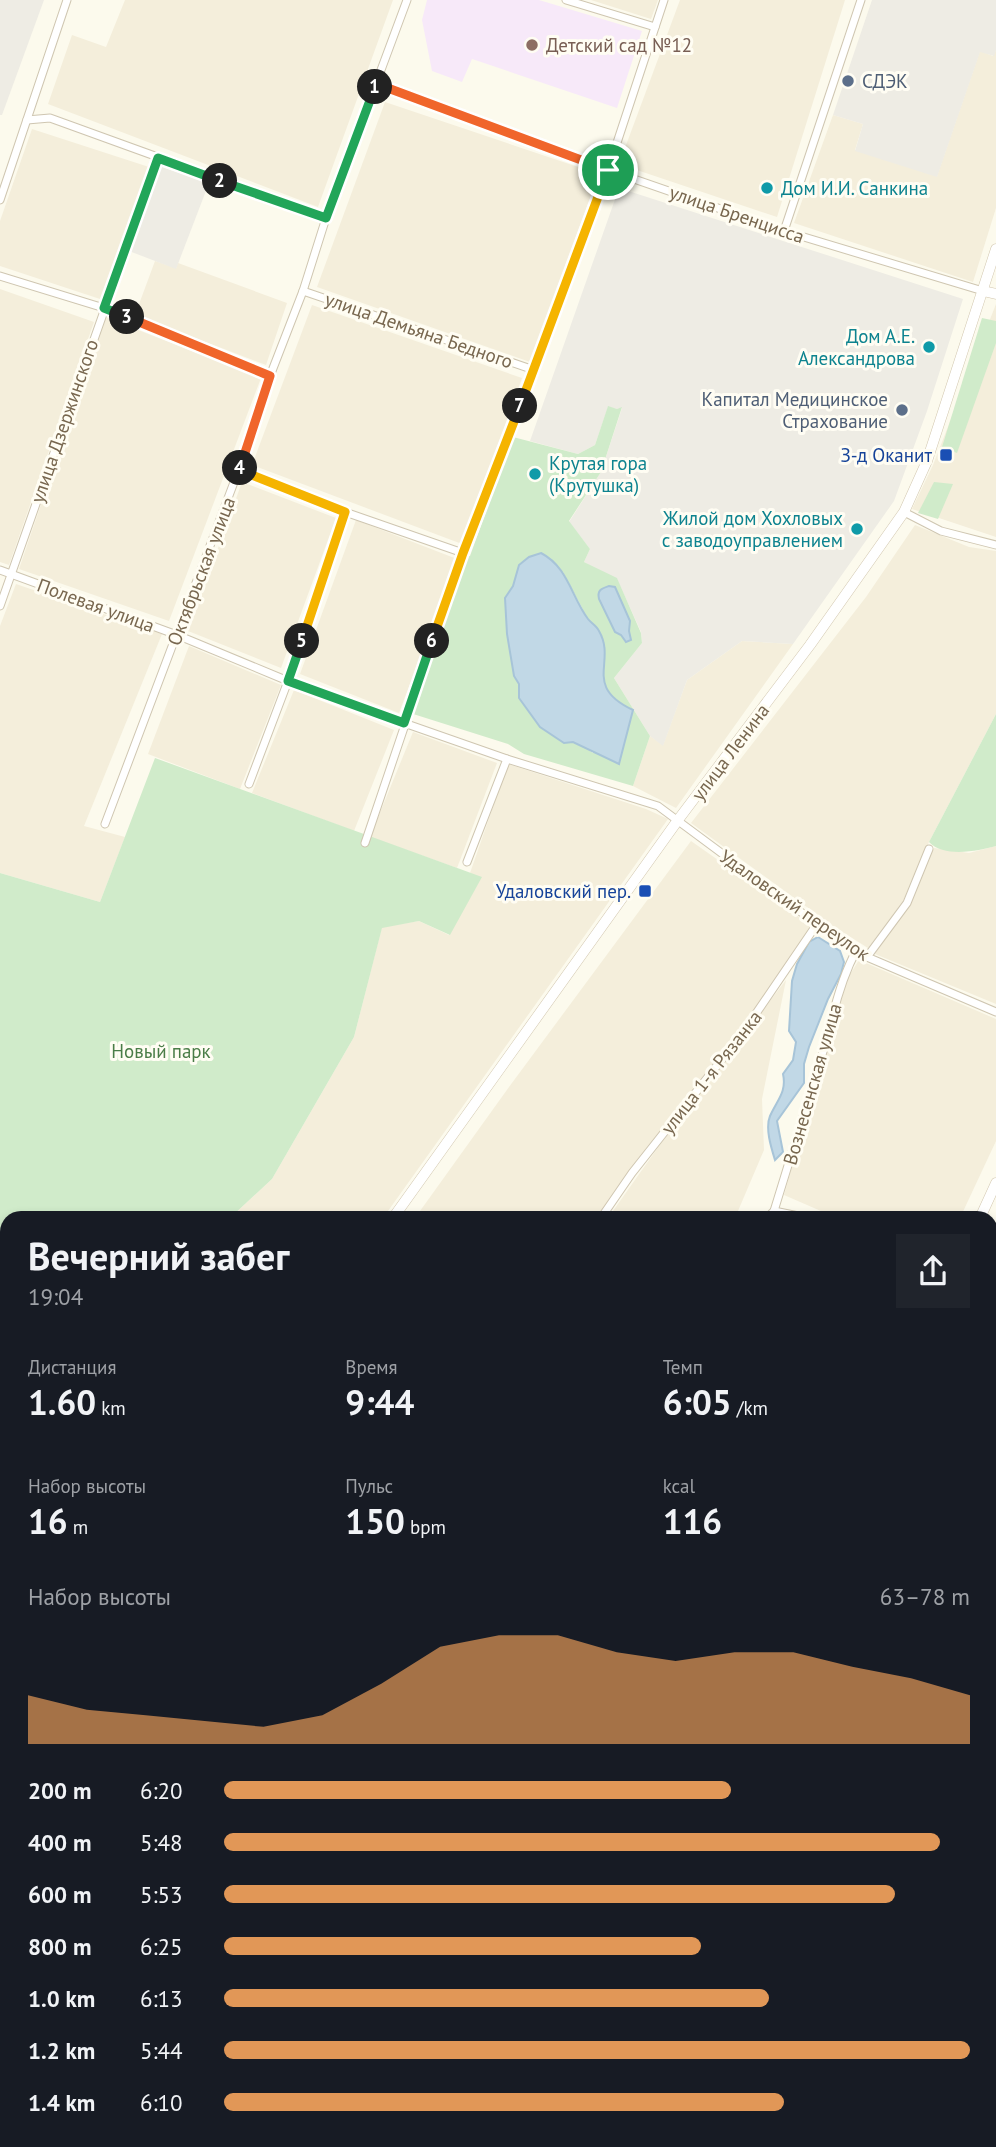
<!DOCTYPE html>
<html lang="ru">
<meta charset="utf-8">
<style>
:root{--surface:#171b24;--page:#20242c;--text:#f1f3f6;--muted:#9ea1a6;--accent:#e19757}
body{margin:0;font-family:"PT Sans",sans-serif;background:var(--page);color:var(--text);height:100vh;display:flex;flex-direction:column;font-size:26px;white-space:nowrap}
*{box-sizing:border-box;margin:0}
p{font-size:23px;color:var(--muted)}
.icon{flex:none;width:38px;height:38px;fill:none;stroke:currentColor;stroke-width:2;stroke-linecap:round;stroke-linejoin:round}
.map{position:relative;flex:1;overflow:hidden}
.details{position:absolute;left:0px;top:1211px;width:998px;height:936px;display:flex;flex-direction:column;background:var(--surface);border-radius:21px 21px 0 0;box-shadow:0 4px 10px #0003}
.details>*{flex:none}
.pin{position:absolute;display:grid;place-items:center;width:60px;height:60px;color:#fff;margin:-30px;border:4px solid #fff;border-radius:50%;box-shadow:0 2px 7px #0007}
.km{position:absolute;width:35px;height:35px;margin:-18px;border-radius:50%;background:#222;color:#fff;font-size:19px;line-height:35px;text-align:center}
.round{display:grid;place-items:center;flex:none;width:74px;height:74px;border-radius:0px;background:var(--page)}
.summary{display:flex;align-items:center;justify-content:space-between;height:119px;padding:0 28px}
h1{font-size:38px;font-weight:600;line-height:52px}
.stats{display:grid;grid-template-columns:repeat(3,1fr);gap:10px;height:119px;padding:7px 28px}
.stats div{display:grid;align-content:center}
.stats b{font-size:35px;font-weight:600}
.stats small{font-size:19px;font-weight:400}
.stats p{font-size:19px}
.chart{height:196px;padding:14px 28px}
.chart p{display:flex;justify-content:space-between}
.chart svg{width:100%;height:126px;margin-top:7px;fill:var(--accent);opacity:.7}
ul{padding:0 28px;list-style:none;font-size:23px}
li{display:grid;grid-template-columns:112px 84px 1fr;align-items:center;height:52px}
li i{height:18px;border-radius:9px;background:var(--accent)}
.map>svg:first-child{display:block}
.residential{fill:#f4eedb}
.commercial{fill:#fcefe1}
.industrial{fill:#eeece4}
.education{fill:#f7e9f9}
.green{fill:#d0ebca;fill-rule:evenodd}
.water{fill:#c1d8e6;stroke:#a7c4d8;stroke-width:2}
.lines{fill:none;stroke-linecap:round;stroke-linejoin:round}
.street-casing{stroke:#cfc6b1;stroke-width:9}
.secondary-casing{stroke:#d2c7af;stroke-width:11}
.street{stroke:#fff;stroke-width:7}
.secondary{stroke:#fff;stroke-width:10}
.split-1-casing{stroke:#fff;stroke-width:14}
.split-2-casing{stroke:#fff;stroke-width:14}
.split-3-casing{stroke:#fff;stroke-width:14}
.split-4-casing{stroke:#fff;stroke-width:14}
.split-5-casing{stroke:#fff;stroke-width:14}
.split-6-casing{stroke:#fff;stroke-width:14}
.split-7-casing{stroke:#fff;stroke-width:14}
.split-8-casing{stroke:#fff;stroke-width:14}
.split-1{stroke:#f0652b;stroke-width:9}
.split-2{stroke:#22a559;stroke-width:9}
.split-3{stroke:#22a559;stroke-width:9}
.split-4{stroke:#f0652b;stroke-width:9}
.split-5{stroke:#f5b400;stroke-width:9}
.split-6{stroke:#22a559;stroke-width:9}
.split-7{stroke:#f5b400;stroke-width:9}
.split-8{stroke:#f5b400;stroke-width:9}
.education-dot{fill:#8d6e63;stroke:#fffdf3;stroke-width:2.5}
.service-dot{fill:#5c6f8a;stroke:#fffdf3;stroke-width:2.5}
.culture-dot{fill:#0f9aa8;stroke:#fffdf3;stroke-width:2.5}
.transit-dot{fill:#1a4fb4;stroke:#fffdf3;stroke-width:2.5}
.labels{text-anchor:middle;stroke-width:6;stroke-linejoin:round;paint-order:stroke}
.education-label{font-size:19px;fill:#785e54;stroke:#fffdf3;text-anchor:start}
.service-label{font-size:19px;fill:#4e5e75;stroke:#fffdf3;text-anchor:start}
.culture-label{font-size:19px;fill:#0d838f;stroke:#fffdf3;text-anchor:start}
.street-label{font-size:19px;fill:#78674f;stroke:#fffdf3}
.transit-label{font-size:19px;fill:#164399;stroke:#fffdf3;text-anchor:end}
.park-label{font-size:19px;fill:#4a7d47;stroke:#fffdf3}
</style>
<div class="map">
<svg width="996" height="2147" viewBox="0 0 996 2147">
<rect width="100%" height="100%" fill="#fcfaed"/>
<g class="residential">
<polygon points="125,0 393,0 318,207 48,104 72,35 106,47"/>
<polygon points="591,0 658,0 651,19"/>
<polygon points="680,0 845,0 777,217 619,164"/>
<polygon points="996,50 996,208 973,282 794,223 833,115 863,124 855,150 937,176 980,51 993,56"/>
<polygon points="385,102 599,174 530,362 317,287"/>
<polygon points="32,129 149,167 103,300 0,266 0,221"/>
<polygon points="155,261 176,268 178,263 287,303 266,365 135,315"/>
<polygon points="0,289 94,322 9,565 0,562"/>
<polygon points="996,304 996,537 912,509 933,465"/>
<polygon points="312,305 522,378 462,544 252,465"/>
<polygon points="105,317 261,378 169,621 19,569"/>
<polygon points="242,482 336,518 281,668 188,631"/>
<polygon points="356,520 457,559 399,713 300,674"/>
<polygon points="915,525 969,547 996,551 996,714 929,842 903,901 868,948 833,926 691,823 866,597"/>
<polygon points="16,584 162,634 84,826 125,837 100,902 0,873 0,626"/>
<polygon points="742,641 793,644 676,808 633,786 650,736 663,745 687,680"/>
<polygon points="189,646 281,685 240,789 148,754"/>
<polygon points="294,690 394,730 354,831 252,793"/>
<polygon points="413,732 497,763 457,868 370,837"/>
<polygon points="508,764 646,809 668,819 383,1218 230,1218 272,1179 354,1037 382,927 419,921 449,935 481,878 470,873"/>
<polygon points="691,841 812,926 775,982 598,1218 415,1218 509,1087"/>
<polygon points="996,846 996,1004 875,954 909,903 934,848 969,853"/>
<polygon points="859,960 996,1019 996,1141 960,1218 837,1218 784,1195 839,1002 849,976"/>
<polygon points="786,980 762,1099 764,1150 735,1218 608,1218 659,1146"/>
<polygon points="996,1245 996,1368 990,1366 990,1257"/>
<polygon points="990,1417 996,1418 996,1508 991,1508"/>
<polygon points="990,1882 996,1884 996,1990 991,1987"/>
<polygon points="991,2002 996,2005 996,2147 961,2147 965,2140 990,2140"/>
<polygon points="7,2006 7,2089 0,2086 0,2015"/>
<polygon points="0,2100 7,2104 7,2140 71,2140 83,2147 0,2147"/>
<polygon points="101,2140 310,2140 322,2147 114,2147"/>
<polygon points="334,2140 503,2140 499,2147 346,2147"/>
<polygon points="724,2140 822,2140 834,2147 736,2147"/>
</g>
<rect class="commercial" x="990" y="1508" width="6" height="276"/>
<g class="industrial">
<polygon points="0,0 44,0 2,115 0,115"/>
<polygon points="872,0 996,0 996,50 994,56 980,52 937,177 855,151 863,124 833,115"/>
<polygon points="159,166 209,183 176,269 129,251"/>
<polygon points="619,188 963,299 927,411 894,501 793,644 742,641 687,680 663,746 650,736 614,678 642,643 641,632 617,579 584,562 590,549 569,522 601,472 622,408 617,409 608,407 595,445 578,454 530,441"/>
</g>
<polygon class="education" points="427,0 539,0 642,31 617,108 472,59 462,82 432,71 422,20"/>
<g class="green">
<polygon points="982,318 996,321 996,343 957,453 942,447"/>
<path d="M 608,406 L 617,409 L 622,407 L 601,472 L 569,521 L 590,549 L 584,562 L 617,578 L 641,633 L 642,643 L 614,678 L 650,736 L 633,786 L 524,754 L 508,744 L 410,713 L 466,556 L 470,556 L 513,437 L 578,454 L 595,445 ZM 563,572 L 588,619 L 599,630 L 605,652 L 602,672 L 604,682 L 611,696 L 622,705 L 593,753 L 530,711 L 519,698 L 519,684 L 514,676 L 507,634 L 505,598 L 513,586 Z"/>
<polygon points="934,482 953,484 938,519 918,513"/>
<path d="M 996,714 L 996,846 C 978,851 944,858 929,842 Z"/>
<polygon points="155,758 482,877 450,935 419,921 382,928 354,1037 272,1179 230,1218 7,1218 7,1738 0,1747 0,873 100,902"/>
</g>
<g class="water">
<path d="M 541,553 C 568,567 571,596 588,619 C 591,623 597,626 599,631 C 617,662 582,686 633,710 L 619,764 L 573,742 L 564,743 L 540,727 L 519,698 L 519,684 L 514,676 L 507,634 L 505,598 L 513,586 L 519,565 L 529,557 Z"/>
<path d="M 609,586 L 615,587 L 630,621 L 629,631 L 631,640 L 626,642 L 621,635 L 615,632 L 599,599 C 597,590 601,589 609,586 Z"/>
<path d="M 818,937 L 840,951 L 844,962 L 841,974 L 828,999 L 809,1047 L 804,1064 L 804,1083 L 777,1121 L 783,1152 L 775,1160 C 771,1147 765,1128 770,1116 C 777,1100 787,1092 783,1074 L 793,1060 L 796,1042 L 789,1031 L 792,981 L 797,964 L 809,942 Z"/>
</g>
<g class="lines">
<g class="street-casing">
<g id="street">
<polyline points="566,0 655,27"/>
<polyline points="377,84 608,170 784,231 983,291"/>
<polyline points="27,120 50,118 326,218"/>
<polyline points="0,200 67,0"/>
<polyline points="784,231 861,0"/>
<polyline points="0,276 104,308 270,376"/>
<polyline points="303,291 534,370"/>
<polyline points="239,469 345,512 463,553"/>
<polyline points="904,512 941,531 996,545"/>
<polyline points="0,570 177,635 288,681 404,723 507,759 658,806 817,924 867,957 996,1012"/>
<polyline points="0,606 158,158"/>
<polyline points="249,784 288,681 345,512"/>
<polyline points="105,824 239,469 270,376 303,291 326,218 407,0"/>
<polyline points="365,843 463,553 534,370 608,170 664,0"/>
<polyline points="467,862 507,759"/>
<polyline points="867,957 907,903 929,849"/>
<polyline points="774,1211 808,1218"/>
<polyline points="601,1218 632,1173 742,1034 817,924"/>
<path d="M 767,1218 L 774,1211 L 829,1032 C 835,1003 843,975 857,949"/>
<polyline points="0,1828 7,1832"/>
<polyline points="990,1878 996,1881"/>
<polyline points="990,1995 996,1998"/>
<polyline points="0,2002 7,1993"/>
<polyline points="0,2096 7,2100"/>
<polyline points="990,2113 996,2104"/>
<polyline points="85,2140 98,2147"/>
<polyline points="318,2140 330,2147"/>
<polyline points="577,2140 590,2147"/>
<polyline points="845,2140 857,2147"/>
<polyline points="518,2147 521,2140"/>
<polyline points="971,2147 975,2140"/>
</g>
</g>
<g class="secondary-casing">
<g id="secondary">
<polyline points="983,291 996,294"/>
<polyline points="393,1218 678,820 810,645 904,512 927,461 996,249"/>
<polyline points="980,1218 996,1183"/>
<polyline points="990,1392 996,1397"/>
<polyline points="0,1794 7,1784"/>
</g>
</g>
<use href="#street" class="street"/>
<use href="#secondary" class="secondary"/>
</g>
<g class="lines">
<g class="split-1-casing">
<polyline id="split-1" points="375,87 377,84 608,170"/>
</g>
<g class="split-2-casing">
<polyline id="split-2" points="220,181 326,218 375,87"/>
</g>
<g class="split-3-casing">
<polyline id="split-3" points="127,317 104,308 158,158 220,181"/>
</g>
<g class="split-4-casing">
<polyline id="split-4" points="127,317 270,376 240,468"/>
</g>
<g class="split-5-casing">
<polyline id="split-5" points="240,468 239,470 345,512 302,641"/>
</g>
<g class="split-6-casing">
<polyline id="split-6" points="302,641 288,681 404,723 432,641"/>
</g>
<g class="split-7-casing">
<polyline id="split-7" points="432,641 463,553 520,406"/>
</g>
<g class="split-8-casing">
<polyline id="split-8" points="520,406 608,170"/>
</g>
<use href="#split-1" class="split-1"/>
<use href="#split-2" class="split-2"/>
<use href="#split-3" class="split-3"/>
<use href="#split-4" class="split-4"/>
<use href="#split-5" class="split-5"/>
<use href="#split-6" class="split-6"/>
<use href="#split-7" class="split-7"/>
<use href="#split-8" class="split-8"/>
</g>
<circle class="education-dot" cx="532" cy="45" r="7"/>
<g class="service-dot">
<circle cx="848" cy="81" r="7"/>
<circle cx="902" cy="410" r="7"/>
</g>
<g class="culture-dot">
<circle cx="767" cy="188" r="7"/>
<circle cx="929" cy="347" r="7"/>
<circle cx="535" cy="474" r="7"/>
<circle cx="857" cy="529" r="7"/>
</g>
<g class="transit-dot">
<rect x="939" y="448" width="14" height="14" rx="3.5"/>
<rect x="638" y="884" width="14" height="14" rx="3.5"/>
</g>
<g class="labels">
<g class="education-label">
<text x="546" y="52">Детский сад №12</text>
</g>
<g class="service-label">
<text x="862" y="88">СДЭК</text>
<text x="888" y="406" text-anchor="end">Капитал Медицинское<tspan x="888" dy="22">Страхование</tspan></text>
</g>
<g class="culture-label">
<text x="781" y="195">Дом И.И. Санкина</text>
<text x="915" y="343" text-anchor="end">Дом А.Е.<tspan x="915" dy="22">Александрова</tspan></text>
<text x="549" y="470">Крутая гора<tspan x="549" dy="22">(Крутушка)</tspan></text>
<text x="843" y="525" text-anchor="end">Жилой дом Хохловых<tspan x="843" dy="22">с заводоуправлением</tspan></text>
</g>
<g class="street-label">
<text transform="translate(737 214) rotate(19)" y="7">улица Бренцисса</text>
<text transform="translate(419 330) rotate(19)" y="7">улица Демьяна Бедного</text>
<text transform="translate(64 421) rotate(-71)" y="7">улица Дзержинского</text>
<text transform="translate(201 571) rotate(-69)" y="7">Октябрьская улица</text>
<text transform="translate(96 605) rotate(20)" y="7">Полевая улица</text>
<text transform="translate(730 752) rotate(-53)" y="7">улица Ленина</text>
<text transform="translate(795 905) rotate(35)" y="7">Удаловский переулок</text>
<text transform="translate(711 1072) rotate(-52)" y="7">улица 1-я Рязанка</text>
<text transform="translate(812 1084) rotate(-74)" y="7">Вознесенская улица</text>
</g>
<g class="transit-label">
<text x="932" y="462">З-д Оканит</text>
<text x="631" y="898">Удаловский пер.</text>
</g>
<g class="park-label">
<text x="161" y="1058">Новый парк</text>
</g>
</g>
</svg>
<div class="pin" style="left:608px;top:170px;background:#1e9e55"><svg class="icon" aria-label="arrive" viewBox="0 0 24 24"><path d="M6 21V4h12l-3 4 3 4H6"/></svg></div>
<b class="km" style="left:375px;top:87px">1</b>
<b class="km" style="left:220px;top:181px">2</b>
<b class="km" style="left:127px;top:317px">3</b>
<b class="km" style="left:240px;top:468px">4</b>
<b class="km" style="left:302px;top:641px">5</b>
<b class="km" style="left:432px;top:641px">6</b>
<b class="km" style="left:520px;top:406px">7</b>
<section class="details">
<div class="summary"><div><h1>Вечерний забег</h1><p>19:04</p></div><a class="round"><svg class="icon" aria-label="share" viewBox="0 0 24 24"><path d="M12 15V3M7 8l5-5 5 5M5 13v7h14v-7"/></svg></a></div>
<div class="stats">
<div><p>Дистанция</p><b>1.60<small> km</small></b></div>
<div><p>Время</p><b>9:44</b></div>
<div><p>Темп</p><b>6:05<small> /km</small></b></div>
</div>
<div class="stats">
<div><p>Набор высоты</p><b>16<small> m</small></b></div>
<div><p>Пульс</p><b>150<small> bpm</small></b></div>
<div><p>kcal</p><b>116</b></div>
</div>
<div class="chart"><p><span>Набор высоты</span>63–78 m</p>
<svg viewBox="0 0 160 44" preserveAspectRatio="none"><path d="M0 44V27L10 32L20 34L30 36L40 38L50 34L60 23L70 10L80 6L90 6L100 12L110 15L120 12L130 12L140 17L150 21L160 27V44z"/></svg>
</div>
<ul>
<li><b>200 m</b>6:20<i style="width:68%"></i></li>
<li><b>400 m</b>5:48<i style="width:96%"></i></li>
<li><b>600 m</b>5:53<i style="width:90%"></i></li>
<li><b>800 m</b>6:25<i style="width:64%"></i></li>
<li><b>1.0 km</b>6:13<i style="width:73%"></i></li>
<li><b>1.2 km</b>5:44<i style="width:100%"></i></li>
<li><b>1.4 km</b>6:10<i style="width:75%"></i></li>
</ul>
</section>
</div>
